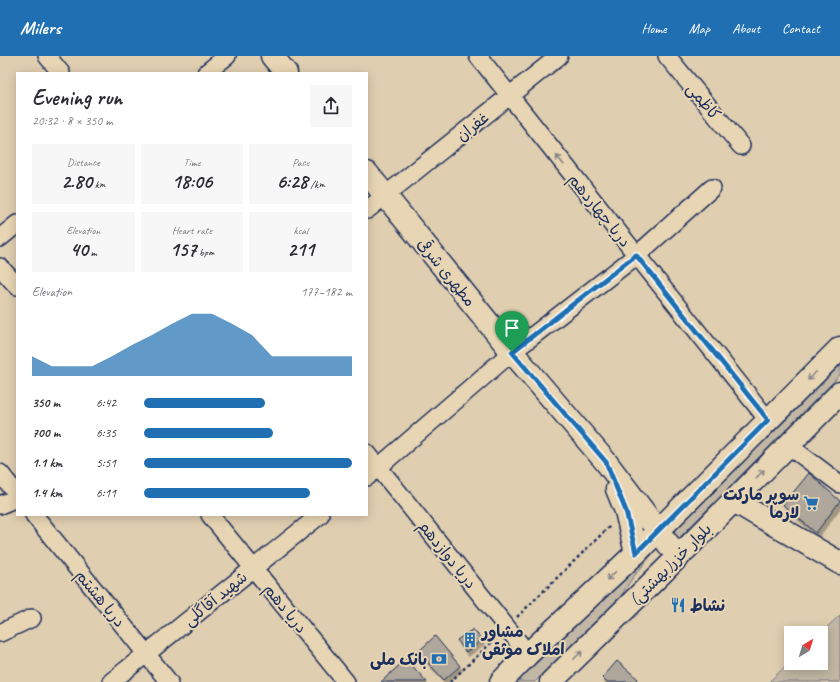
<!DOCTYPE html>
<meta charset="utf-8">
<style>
:root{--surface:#fff;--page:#f7f7f7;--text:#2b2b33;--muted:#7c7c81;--accent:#1f6fb2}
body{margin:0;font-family:Caveat,"Playpen Sans Arabic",sans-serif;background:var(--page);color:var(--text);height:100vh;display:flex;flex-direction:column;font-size:15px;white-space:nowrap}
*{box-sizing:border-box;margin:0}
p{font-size:13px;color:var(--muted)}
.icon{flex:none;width:22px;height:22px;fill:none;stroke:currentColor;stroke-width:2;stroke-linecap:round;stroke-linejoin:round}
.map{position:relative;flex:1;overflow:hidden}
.panel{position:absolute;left:16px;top:16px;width:352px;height:444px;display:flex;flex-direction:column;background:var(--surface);border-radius:0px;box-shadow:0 2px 10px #0003}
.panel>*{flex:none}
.needle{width:26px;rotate:38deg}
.fabs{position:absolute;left:784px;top:570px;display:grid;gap:8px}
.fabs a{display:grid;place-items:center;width:44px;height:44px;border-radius:0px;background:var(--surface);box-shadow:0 2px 10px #0003;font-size:20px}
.pin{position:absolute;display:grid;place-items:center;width:34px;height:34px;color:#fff;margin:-41px -17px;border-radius:50% 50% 50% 0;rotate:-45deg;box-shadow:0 0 4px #0007}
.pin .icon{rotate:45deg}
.round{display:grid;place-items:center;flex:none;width:42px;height:42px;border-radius:0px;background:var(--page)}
.headline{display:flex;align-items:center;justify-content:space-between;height:68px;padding:0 16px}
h1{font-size:22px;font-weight:800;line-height:30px}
.figures{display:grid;grid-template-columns:repeat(3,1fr);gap:6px;height:68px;padding:4px 16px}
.figures div{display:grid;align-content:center;border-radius:0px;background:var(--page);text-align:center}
.figures b{font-size:20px;font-weight:800}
.figures small{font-size:11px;font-weight:400}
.figures p{font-size:11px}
.chart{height:112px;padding:8px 16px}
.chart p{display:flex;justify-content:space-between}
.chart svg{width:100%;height:72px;margin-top:4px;fill:var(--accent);opacity:.7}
ul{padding:0 16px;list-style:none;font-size:13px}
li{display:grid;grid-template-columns:64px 48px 1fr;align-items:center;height:30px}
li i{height:10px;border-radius:5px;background:var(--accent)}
header{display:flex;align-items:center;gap:24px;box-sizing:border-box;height:56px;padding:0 20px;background:var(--accent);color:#fff}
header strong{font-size:19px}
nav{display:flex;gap:22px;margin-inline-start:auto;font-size:14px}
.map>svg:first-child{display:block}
.green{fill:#c2b7a4;stroke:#6e7381}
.building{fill:#afa79b;stroke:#1b2f5e;filter:url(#shadow)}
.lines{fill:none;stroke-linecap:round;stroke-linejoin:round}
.street-casing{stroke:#1b2f5e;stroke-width:20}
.secondary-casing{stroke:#1b2f5e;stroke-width:25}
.primary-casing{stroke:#1b2f5e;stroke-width:25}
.path{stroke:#1b2f5e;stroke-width:2.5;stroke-dasharray:3 3;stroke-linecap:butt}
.street{stroke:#e8d5b3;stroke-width:17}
.secondary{stroke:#e8d5b3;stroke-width:22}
.primary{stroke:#e8d5b3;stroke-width:22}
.oneway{stroke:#828288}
.route-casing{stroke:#fff;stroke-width:8}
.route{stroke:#1f6fb2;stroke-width:5}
.labels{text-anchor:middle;stroke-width:4;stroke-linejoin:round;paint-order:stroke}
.street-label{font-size:16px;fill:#1b2f5e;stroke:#e8d5b3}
.poi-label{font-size:16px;font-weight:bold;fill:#1b2f5e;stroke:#e8d5b3;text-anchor:end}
</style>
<header>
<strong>Milers</strong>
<nav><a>Home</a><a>Map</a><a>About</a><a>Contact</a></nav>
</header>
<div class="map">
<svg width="840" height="626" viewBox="0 0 840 626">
<defs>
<filter id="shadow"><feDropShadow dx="2.5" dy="4.5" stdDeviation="0" flood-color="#0004"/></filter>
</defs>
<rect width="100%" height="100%" fill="#e0ceb0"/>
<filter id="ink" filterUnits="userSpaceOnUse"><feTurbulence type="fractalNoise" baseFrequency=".025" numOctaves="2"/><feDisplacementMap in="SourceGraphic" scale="8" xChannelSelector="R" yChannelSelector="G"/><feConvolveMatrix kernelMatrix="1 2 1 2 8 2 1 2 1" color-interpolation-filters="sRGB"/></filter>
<g filter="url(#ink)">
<g class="green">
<polygon points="840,309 840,319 675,486 670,480"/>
<polygon points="655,495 631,524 621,540 535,626 517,626 649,497"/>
<polygon points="840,559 840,626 769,626 791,605 791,607 821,607 821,577"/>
</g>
<g class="building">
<polygon points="809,417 840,445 816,477 783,449"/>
<polygon points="473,573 482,584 466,596 457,584"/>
<polygon points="435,580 460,610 444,624 418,596"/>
<polygon points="406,603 427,626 381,626"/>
<polygon points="617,605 638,623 636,626 606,626 602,622"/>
</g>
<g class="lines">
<g class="street-casing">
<g id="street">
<polyline points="47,0 61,17"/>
<polyline points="478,0 768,364"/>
<polyline points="667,0 741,90"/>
<polyline points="206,17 227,0"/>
<polyline points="367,154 559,0"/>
<polyline points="0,182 17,168"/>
<polyline points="0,211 17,230"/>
<polyline points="788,389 840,428"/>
<polyline points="367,397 528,598"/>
<polyline points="0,417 17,438"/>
<polyline points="367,421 512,296 637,199 712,132"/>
<polyline points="0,449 17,442"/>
<polyline points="34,459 169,626"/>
<polyline points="210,459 346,626"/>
<polyline points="0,577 32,562"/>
<polyline points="111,626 320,459"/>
</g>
</g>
<g class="secondary-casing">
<g id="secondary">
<polyline points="272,0 286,17"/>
<polyline points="367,117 512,296 606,406 678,501"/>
<polyline points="617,433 626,455 636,497"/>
<polyline points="734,445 840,507"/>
</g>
</g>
<g class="primary-casing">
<g id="primary">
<polyline points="501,626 528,598 636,497 840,292"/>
<polyline points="551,626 678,501 840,337"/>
</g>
</g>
<g class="path">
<polyline points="517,561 611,469"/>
<polyline points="450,626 495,583"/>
</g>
<use href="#street" class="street"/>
<use href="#secondary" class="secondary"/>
<use href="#primary" class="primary"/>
</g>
<defs><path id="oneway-shaft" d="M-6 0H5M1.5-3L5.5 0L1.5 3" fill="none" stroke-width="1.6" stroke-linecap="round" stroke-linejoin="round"/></defs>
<g class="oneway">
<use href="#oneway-shaft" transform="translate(560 104) rotate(-129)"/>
<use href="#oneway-shaft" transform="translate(812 320) rotate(135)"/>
<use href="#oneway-shaft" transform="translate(760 418) rotate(-45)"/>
<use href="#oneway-shaft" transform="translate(611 520) rotate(137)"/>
<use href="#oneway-shaft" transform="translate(578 599) rotate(-45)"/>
</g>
</g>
<g class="lines" filter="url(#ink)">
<g class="route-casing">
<polygon id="route" points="636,199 768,364 636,497 626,455 606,406 512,296"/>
</g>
<use href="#route" class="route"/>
</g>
<defs>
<g id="supermarket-bare" transform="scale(1.2)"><path d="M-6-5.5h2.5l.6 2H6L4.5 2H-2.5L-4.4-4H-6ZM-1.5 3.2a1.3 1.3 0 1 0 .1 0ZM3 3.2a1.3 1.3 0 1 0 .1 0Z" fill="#1f6fb2" stroke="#e8d5b3" stroke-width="2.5" paint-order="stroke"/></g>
<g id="restaurant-bare" transform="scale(1.2)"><path d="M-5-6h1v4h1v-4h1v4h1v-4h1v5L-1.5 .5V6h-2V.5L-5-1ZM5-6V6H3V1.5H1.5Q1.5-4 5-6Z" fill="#1f6fb2" stroke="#e8d5b3" stroke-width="2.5" paint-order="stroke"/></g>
<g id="building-bare" transform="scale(1.2)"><path d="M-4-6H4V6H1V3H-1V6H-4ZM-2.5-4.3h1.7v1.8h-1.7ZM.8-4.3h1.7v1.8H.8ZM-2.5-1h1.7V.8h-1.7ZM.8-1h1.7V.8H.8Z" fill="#1f6fb2" stroke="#e8d5b3" stroke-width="2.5" paint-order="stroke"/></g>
<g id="bank-bare" transform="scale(1.2)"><path d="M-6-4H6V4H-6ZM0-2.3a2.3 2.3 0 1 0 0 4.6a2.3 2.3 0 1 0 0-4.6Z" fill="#1f6fb2" stroke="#e8d5b3" stroke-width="2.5" paint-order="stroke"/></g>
</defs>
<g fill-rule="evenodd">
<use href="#supermarket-bare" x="811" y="447"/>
<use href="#restaurant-bare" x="678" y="549"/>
<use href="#building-bare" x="470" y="584"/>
<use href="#bank-bare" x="439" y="603"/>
</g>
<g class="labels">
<g class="street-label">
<text transform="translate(704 45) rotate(50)" y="6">کاظمی</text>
<text transform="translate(472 70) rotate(-39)" y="6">غفران</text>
<text transform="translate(600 154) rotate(51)" y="6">دریا چهاردهم</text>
<text transform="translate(447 216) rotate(51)" y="6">مطهری شرقی</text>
<text transform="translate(448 498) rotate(51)" y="6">دریا دوازدهم</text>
<text transform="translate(670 508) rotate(-45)" y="6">بلوار خزر(بهشتی)</text>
<text transform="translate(101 542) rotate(51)" y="6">دریا هشتم</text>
<text transform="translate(215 542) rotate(-39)" y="6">شهید آقاگلی</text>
<text transform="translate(286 552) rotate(51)" y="6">دریا دهم</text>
</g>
<g class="poi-label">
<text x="799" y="444">سوپر مارکت<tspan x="799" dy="18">لارما</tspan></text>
<text x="690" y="555" text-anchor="start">نشاط</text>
<text x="482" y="581" text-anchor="start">مشاور<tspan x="482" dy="18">املاک موثقی</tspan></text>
<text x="427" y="609">بانک ملی</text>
</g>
</g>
</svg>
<div class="fabs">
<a><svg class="needle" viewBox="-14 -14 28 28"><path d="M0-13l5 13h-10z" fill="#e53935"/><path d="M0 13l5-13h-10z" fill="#7c7c81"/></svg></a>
</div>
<div class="pin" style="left:512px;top:296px;background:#1e9e55"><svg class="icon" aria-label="arrive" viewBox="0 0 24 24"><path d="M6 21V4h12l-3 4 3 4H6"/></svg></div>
<section class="panel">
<div class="headline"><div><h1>Evening run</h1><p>20:32 · 8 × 350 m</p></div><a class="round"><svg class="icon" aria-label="share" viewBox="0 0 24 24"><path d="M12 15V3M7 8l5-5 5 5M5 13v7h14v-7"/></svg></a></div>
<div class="figures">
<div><p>Distance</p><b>2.80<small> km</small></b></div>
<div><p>Time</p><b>18:06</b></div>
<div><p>Pace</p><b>6:28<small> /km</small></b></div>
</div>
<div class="figures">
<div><p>Elevation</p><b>40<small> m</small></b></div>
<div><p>Heart rate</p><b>157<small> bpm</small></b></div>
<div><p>kcal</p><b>211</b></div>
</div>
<div class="chart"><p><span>Elevation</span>177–182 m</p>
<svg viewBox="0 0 160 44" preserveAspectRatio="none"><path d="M0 44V32L10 38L20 38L30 38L40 32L50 25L60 19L70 12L80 6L90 6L100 12L110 19L120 32L130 32L140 32L150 32L160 32V44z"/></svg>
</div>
<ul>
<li><b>350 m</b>6:42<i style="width:58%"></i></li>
<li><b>700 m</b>6:35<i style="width:62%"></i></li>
<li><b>1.1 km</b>5:51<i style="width:100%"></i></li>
<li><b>1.4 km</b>6:11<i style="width:80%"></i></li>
</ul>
</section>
</div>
